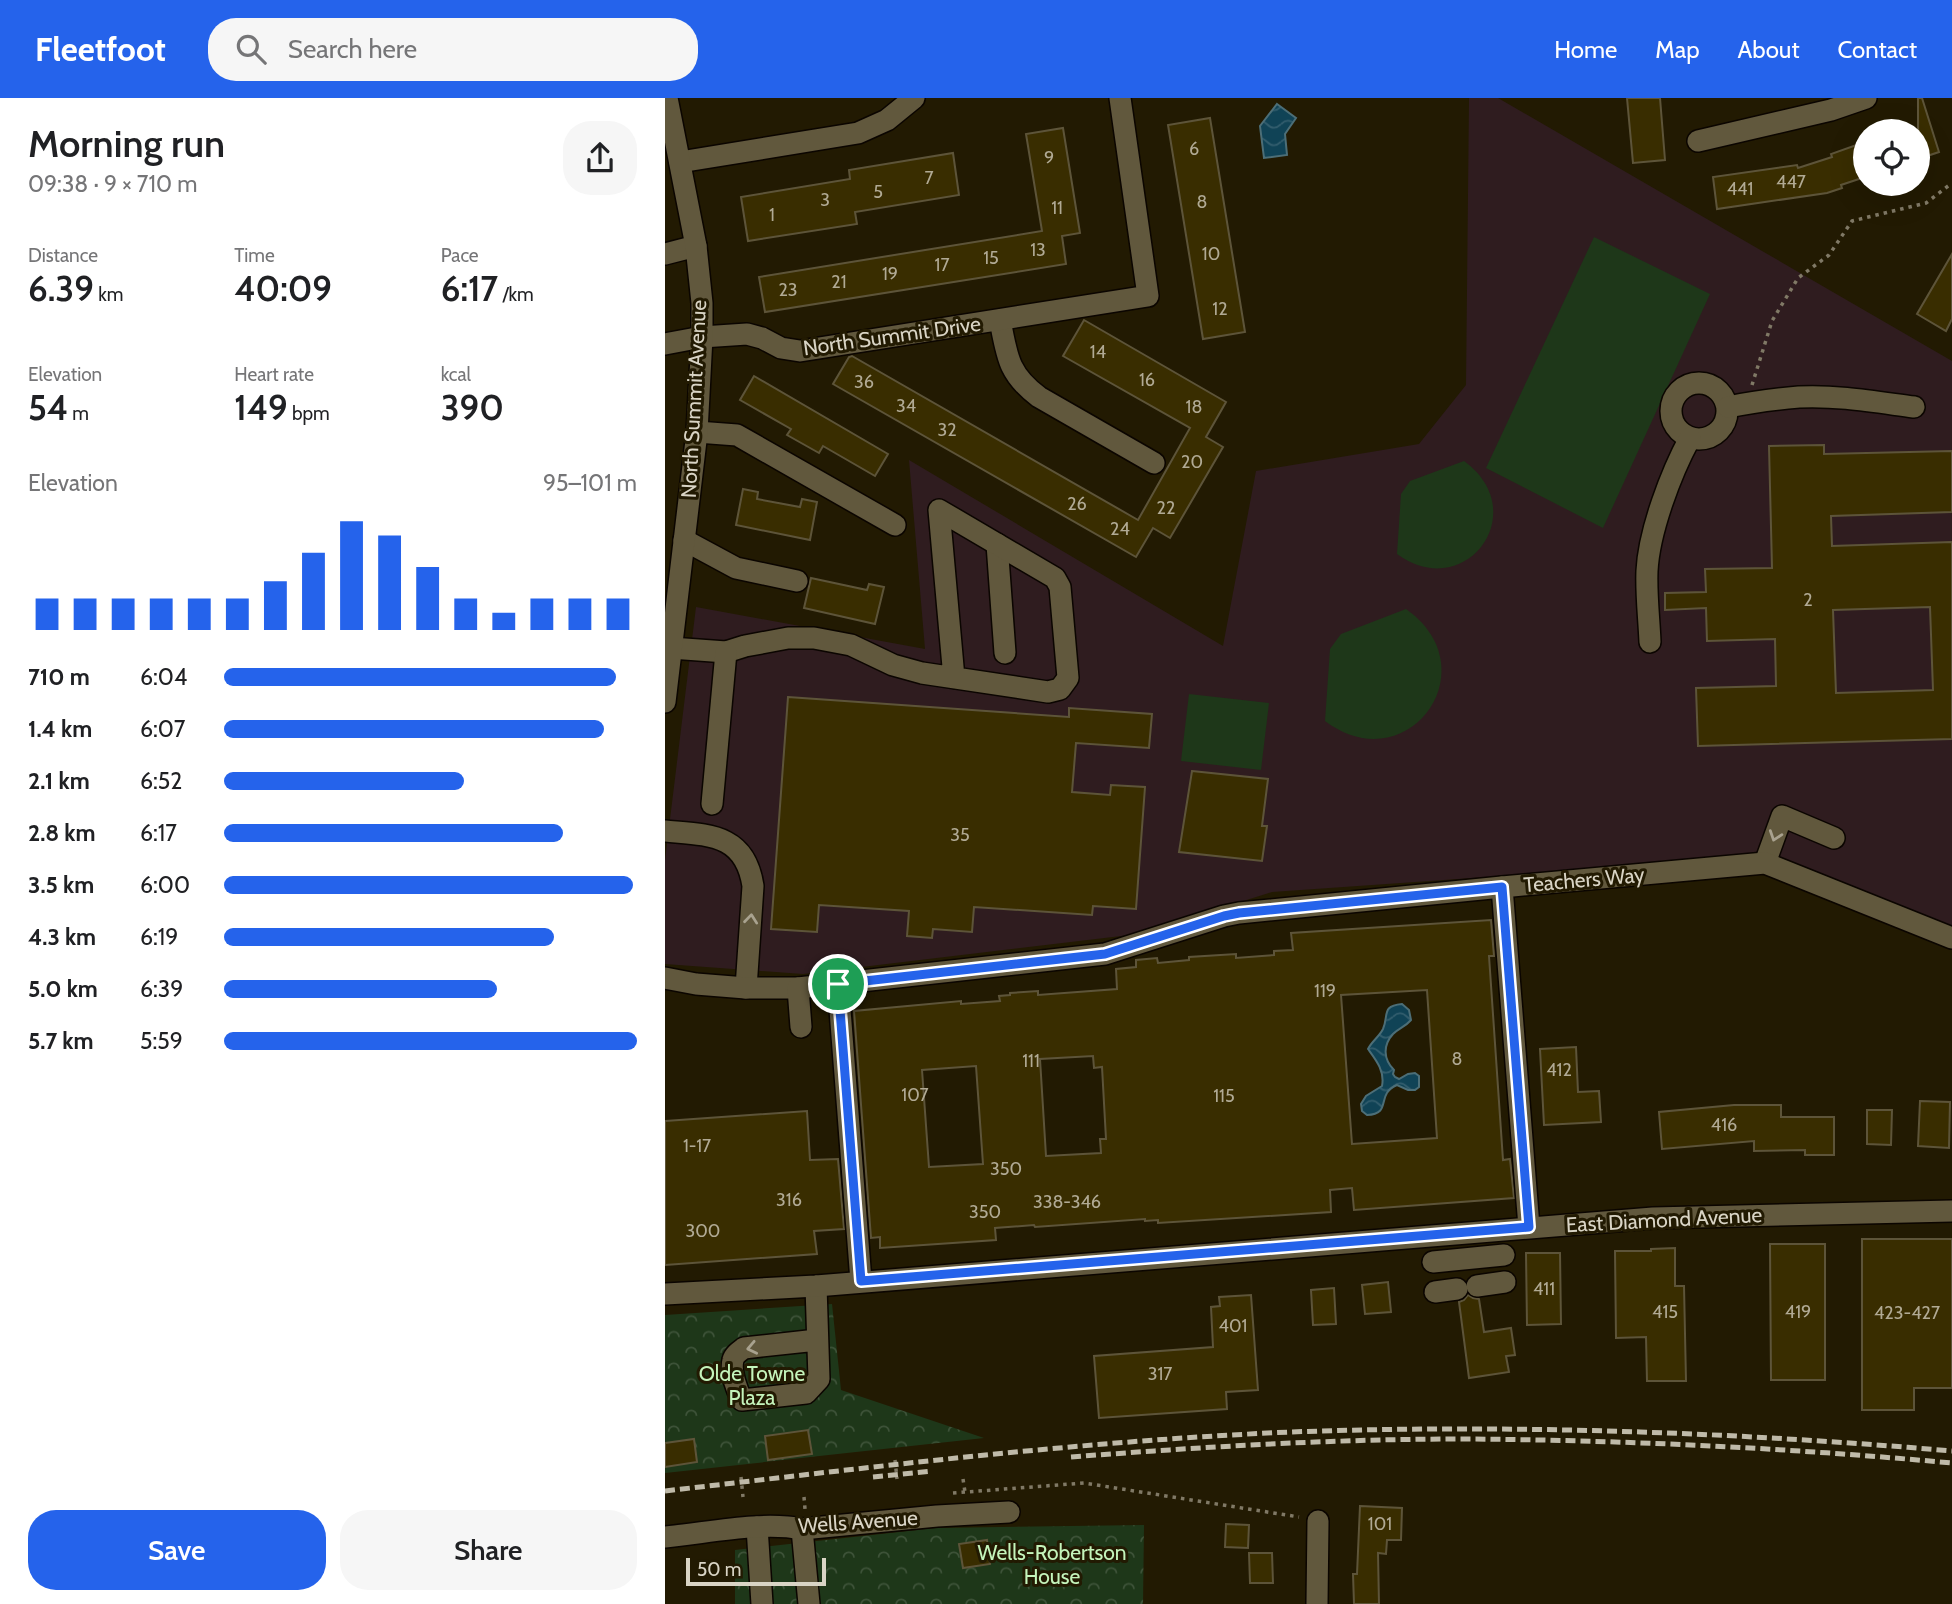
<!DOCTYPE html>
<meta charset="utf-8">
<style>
:root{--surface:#fff;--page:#f6f6f6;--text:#202124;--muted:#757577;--accent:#2563eb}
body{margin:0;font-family:Cabin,sans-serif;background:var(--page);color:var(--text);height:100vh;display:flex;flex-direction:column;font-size:26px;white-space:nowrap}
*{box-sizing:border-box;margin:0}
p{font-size:23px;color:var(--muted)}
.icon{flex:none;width:38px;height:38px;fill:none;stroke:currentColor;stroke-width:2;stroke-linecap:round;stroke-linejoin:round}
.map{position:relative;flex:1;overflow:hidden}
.sheet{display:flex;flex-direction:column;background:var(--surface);width:665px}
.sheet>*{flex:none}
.fabs{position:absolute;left:1188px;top:21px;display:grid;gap:14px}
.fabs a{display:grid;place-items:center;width:77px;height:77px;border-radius:50%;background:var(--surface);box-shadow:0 7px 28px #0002;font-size:35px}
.scale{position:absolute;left:21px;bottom:18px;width:140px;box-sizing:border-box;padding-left:7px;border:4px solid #d9d4c5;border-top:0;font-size:19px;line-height:24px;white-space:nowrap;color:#d9d4c5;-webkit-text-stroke:5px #221a02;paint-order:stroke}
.pin{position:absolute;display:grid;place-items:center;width:60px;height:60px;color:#fff;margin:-30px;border:4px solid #fff;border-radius:50%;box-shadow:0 2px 7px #0007}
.round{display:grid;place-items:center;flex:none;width:74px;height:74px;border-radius:28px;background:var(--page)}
.summary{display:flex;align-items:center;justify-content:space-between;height:119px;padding:0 28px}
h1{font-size:38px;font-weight:600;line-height:52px}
.figures{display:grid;grid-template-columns:repeat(3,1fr);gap:10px;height:119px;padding:7px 28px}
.figures div{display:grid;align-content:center}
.figures b{font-size:35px;font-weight:600}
.figures small{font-size:19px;font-weight:400}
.figures p{font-size:19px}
.chart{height:196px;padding:14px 28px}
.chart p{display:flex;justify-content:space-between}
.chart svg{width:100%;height:126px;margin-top:7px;stroke:var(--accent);stroke-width:6}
.primary-button{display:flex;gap:14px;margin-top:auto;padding:14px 28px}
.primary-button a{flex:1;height:80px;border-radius:28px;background:var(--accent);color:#fff;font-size:28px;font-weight:600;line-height:80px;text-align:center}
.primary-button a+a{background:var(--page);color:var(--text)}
ul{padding:0 28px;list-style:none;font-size:23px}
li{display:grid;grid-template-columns:112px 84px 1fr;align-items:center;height:52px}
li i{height:18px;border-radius:9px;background:var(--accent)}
header{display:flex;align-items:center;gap:42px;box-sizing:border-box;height:98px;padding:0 35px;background:var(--accent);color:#fff}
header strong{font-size:33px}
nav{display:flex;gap:38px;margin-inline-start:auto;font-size:24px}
.search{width:490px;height:63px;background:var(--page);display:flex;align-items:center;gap:18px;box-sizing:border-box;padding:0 24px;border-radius:28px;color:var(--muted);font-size:26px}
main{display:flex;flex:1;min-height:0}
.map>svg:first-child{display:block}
.education{fill:#2f1c1f}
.park{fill:url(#park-crowns)}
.garden{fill:#1e3719}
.water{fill:url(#water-waves);stroke:#4c6e77;stroke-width:2}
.building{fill:#392d00;stroke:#5d5439;stroke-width:2;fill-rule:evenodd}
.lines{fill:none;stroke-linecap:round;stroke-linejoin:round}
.minor-casing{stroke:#0b0500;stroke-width:24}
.path{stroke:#807966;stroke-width:3.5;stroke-dasharray:3.5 5;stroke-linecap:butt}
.minor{stroke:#61583d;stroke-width:21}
.rail{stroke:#bfbaa9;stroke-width:5;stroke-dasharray:10 5;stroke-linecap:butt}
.oneway{stroke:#a9a28f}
.route-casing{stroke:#fff;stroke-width:14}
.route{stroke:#2563eb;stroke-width:9}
.labels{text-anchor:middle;stroke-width:6;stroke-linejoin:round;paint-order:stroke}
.number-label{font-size:18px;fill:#b1aa94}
.street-label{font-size:21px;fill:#d9d4c5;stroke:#221a02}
.park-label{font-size:21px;fill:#c4f4bb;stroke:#221a02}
</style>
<header>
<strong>Fleetfoot</strong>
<div class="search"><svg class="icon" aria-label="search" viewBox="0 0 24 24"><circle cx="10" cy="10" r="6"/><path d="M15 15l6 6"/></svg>Search here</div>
<nav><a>Home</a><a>Map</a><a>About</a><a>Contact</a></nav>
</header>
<main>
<section class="sheet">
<div class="summary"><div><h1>Morning run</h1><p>09:38 · 9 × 710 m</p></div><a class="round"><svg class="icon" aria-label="share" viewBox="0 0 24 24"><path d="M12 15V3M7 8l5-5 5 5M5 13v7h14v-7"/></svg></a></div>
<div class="figures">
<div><p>Distance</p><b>6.39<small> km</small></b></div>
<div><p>Time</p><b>40:09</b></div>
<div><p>Pace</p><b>6:17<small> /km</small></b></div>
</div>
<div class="figures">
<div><p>Elevation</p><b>54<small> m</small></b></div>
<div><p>Heart rate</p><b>149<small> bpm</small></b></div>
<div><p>kcal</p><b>390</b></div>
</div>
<div class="chart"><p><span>Elevation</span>95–101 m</p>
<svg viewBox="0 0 160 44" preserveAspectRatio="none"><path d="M5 44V33M15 44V33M25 44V33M35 44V33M45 44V33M55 44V33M65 44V27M75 44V17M85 44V6M95 44V11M105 44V22M115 44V33M125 44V38M135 44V33M145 44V33M155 44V33"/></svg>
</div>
<ul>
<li><b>710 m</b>6:04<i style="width:95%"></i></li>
<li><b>1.4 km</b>6:07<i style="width:92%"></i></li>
<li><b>2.1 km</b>6:52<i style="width:58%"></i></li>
<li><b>2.8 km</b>6:17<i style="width:82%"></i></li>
<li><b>3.5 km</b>6:00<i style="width:99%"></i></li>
<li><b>4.3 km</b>6:19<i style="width:80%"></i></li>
<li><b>5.0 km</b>6:39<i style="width:66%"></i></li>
<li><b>5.7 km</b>5:59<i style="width:100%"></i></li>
</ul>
<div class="primary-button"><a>Save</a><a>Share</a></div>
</section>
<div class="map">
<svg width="1287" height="1506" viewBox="0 0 1287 1506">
<defs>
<pattern id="park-crowns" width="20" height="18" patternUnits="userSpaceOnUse" patternTransform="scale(1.75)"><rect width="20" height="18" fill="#1e3719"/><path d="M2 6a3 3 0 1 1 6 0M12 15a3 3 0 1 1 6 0" fill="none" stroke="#3e5339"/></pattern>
<pattern id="water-waves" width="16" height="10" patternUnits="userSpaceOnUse" patternTransform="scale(1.75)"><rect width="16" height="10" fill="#104356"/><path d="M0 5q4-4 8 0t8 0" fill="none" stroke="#325d6d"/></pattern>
</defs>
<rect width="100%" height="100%" fill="#221a02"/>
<polygon class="education" points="804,0 833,0 1287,263 1287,831 1109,759 607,794 473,836 138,876 0,866 0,762 31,509 260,551 244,362 558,548 591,373 754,346 801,287"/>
<g class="park">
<polygon points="167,1206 176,1292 319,1340 0,1375 0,1217"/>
<polygon points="479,1427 478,1506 70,1506 70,1452 271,1430"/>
</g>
<g class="garden">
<polygon points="929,139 1045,196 938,430 821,370"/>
<path d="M 799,363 C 869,414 800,506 732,456 L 736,396 L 745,383 Z"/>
<path d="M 741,511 C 826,571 742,685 660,623 L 665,551 L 676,536 Z"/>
<polygon points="524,596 604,605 596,672 516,663"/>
</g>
<g class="water">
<polygon points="612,6 631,20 620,36 622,57 599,60 595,28"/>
<path d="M 737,906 L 744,912 L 746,922 C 740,929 734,930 728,936 C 718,947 718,961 729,972 L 728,976 L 730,979 L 734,981 L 743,976 L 750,975 L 754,978 L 754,989 L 750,992 L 743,992 L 732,987 C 710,996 728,1016 702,1017 L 697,1013 L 696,1006 L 701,998 L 717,988 C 720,973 711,962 703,951 C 707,943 714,939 718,931 C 724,917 716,908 737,906 Z"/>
</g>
<g class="building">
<polygon points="962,0 995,0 1000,62 968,65"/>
<polygon points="1253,0 1257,0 1274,54 1253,61"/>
<polygon points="545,20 580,234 538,241 503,27"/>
<polygon points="398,30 415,135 397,138 401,166 100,214 94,179 377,133 361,36"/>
<polygon points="1200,44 1200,79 1176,87 1177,90 1162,95 1052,111 1048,79 1132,67 1133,70 1167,59 1166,56"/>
<polygon points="288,55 294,97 190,114 192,126 83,143 76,99 185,81 184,72"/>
<polygon points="1287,156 1287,221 1281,233 1252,216"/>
<polygon points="419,222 561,304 541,339 558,349 505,440 488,430 471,459 168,286 184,259 187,258 473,422 525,330 398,258"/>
<polygon points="89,278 223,356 210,378 158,348 154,355 122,337 126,331 75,302"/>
<path d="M 1159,347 L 1159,356 L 1287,353 L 1287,414 L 1166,418 L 1167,448 L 1287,444 L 1287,641 L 1033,648 L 1031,590 L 1111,588 L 1110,541 L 1042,543 L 1041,510 L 1000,512 L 1000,495 L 1041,494 L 1040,471 L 1107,470 L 1104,348 ZM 1265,509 L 1268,592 L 1171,595 L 1168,512 Z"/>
<polygon points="78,391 93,394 92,401 135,409 137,401 152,404 145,442 71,427"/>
<polygon points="146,480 202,492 204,486 219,489 210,526 139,510"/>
<polygon points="123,599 404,619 404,610 487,616 484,650 411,645 407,694 445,697 446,687 480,689 471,811 428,808 427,817 309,809 307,834 268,831 267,840 242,838 244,813 154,807 152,834 106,831"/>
<polygon points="527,673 603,681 597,728 602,728 597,763 514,754"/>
<path d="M 826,822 L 829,858 L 824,858 L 838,1062 L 845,1061 L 849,1100 L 689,1112 L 687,1090 L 665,1092 L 666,1114 L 493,1125 L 493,1122 L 480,1123 L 480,1121 L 370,1129 L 369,1127 L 330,1130 L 331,1142 L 215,1150 L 215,1139 L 206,1140 L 189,913 L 296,903 L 296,906 L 335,903 L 334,898 L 345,897 L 345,895 L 373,893 L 373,897 L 452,891 L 451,871 L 471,869 L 471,862 L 492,860 L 493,865 L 524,862 L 524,859 L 571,856 L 571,860 L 609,857 L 609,853 L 628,852 L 626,835 ZM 762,892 L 772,1040 L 687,1046 L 676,897 ZM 428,958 L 429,970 L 437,969 L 441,1041 L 435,1041 L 436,1055 L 381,1058 L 375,961 ZM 311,968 L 318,1066 L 264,1069 L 257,972 Z"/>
<polygon points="911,949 913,994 934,993 936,1024 879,1027 875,951"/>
<polygon points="1255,1003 1285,1004 1284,1050 1253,1048"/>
<polygon points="1069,1007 1116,1007 1116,1019 1169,1019 1169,1057 1140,1057 1140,1052 1089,1053 1089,1043 997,1051 994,1014"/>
<polygon points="1202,1012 1227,1012 1226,1047 1202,1046"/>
<polygon points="142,1013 145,1062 173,1061 179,1131 149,1133 152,1156 0,1167 0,1023"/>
<polygon points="1197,1141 1287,1141 1287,1290 1249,1290 1249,1312 1197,1312"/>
<polygon points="1105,1146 1160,1146 1160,1282 1106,1282"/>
<polygon points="1010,1150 1010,1188 1019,1188 1021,1283 982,1283 981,1239 951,1240 950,1153 986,1153 986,1151"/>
<polygon points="861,1155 895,1155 896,1226 862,1227"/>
<polygon points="723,1184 726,1214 700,1216 697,1187"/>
<polygon points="669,1190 671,1226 648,1227 646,1192"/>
<polygon points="586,1197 593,1292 561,1294 562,1311 434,1320 429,1258 548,1249 546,1209 555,1208 554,1199"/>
<polygon points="803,1197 808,1200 814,1201 819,1234 846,1230 850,1257 841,1258 844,1274 804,1280 794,1204 799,1202"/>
<polygon points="143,1332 147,1356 103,1362 100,1338"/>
<polygon points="29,1341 32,1364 0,1369 0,1345"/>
<polygon points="695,1408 737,1410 736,1442 722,1442 721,1456 713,1455 714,1506 689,1506 688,1476 692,1476"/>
<polygon points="561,1426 584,1427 583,1450 560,1449"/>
<polygon points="322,1442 325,1466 298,1470 294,1446"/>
<polygon points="584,1455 607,1455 608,1485 585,1485"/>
</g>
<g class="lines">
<g class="minor-casing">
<g id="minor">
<polyline points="1033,43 1166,12 1201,0"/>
<polyline points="15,64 193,35 222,22 249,0"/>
<polyline points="0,156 31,148"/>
<path d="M 335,222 C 342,258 343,276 374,299 L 489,365"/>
<polyline points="0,246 37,239 82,236 97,240 116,250 135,253 483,198 455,0"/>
<circle cx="1034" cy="313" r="28"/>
<path d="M 1063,309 C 1087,304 1110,301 1134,299 C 1172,297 1211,304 1249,309"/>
<polyline points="32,334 72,337 230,427"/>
<polyline points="19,442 71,470 132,483"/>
<polyline points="332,446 340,555"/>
<path d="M 985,544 C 984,520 981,496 982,473 C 984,433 1006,375 1025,340"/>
<polyline points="0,551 6,550 61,554 80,548 123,540 149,540 186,547 228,567 257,575 383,594 395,591 403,580 395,489 390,480 274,412 289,580"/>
<polyline points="0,604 32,334 37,239 37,205 31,148 2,0"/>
<polyline points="47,706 61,554"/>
<path d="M 0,733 C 43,737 80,735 88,788 L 81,890"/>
<polyline points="1100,765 1117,718 1169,740"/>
<polyline points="837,789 864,1129"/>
<polyline points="0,880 31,886 81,890 133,890 440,856 559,818 574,815 837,789 1100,765 1287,840"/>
<polyline points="173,886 196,1183"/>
<polyline points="133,890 136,929"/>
<polyline points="768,1164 839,1157"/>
<path d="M 151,1188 L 154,1281 L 141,1295 L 77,1302 C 72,1292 65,1274 68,1262 C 69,1257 75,1253 79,1250 L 152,1242"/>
<polyline points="812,1188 840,1184"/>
<polyline points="770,1194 792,1191"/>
<polyline points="0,1196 151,1188 988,1120 1287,1113"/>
<polyline points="92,1429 97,1506"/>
<polyline points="137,1431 144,1506"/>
<path d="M 0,1439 C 43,1435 96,1423 137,1431 L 272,1418 L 344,1414"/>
<polyline points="652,1506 653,1423"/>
</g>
</g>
<g class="path">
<polyline points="1087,287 1107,223 1133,180 1164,157 1187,123 1261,105 1287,85"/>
<polyline points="230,1362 232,1381"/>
<polyline points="76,1379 78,1399"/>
<polyline points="298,1381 300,1394"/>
<polyline points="288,1395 419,1385 634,1419"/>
<polyline points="139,1399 140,1411"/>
</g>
<use href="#minor" class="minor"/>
<g class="rail">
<path d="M 406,1359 C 536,1349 666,1341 797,1341 C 960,1342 1124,1350 1287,1365"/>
<polyline points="208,1379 267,1373"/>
<path d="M 0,1393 C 208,1369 416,1343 626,1334 C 847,1326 1067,1334 1287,1353"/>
</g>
</g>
<defs><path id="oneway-chevron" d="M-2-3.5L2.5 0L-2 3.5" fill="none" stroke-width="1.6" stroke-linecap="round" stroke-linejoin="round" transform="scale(1.75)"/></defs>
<g class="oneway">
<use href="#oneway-chevron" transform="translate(1110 738) rotate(109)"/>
<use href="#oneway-chevron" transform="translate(86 821) rotate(-84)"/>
<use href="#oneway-chevron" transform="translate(87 1250) rotate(168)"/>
</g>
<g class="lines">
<g class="route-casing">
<polygon id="route" points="837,789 864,1129 196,1183 173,886 440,856 559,818 574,815"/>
</g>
<use href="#route" class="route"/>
</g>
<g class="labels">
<g class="number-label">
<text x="529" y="57">6</text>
<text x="384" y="66">9</text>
<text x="264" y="86">7</text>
<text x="1126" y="90">447</text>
<text x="1075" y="97">441</text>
<text x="213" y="100">5</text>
<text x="160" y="108">3</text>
<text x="537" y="110">8</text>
<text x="392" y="116">11</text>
<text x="107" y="123">1</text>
<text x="373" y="158">13</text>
<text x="546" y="162">10</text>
<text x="326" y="166">15</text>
<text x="277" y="173">17</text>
<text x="225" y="182">19</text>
<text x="174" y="190">21</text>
<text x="123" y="198">23</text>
<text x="555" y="217">12</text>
<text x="433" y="260">14</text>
<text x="482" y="288">16</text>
<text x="199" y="290">36</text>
<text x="241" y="314">34</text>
<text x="529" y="315">18</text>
<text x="282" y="338">32</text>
<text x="527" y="370">20</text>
<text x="412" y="412">26</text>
<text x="501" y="416">22</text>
<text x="455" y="437">24</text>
<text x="1143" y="508">2</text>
<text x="295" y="743">35</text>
<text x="660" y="899">119</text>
<text x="792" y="967">8</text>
<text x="366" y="969">111</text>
<text x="894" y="978">412</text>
<text x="250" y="1003">107</text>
<text x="559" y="1004">115</text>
<text x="1059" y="1033">416</text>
<text x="32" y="1054">1-17</text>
<text x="341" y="1077">350</text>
<text x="124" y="1108">316</text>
<text x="402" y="1110">338-346</text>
<text x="320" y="1120">350</text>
<text x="38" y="1139">300</text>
<text x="879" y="1197">411</text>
<text x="1000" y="1220">415</text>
<text x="1133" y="1220">419</text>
<text x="1242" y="1221">423-427</text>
<text x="568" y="1234">401</text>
<text x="495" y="1282">317</text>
<text x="715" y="1432">101</text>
</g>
<g class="street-label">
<text transform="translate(227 238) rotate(-8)" y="7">North Summit Drive</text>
<text transform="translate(29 301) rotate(-87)" y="7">North Summit Avenue</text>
<text transform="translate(919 782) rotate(-5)" y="7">Teachers Way</text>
<text transform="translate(999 1122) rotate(-3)" y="7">East Diamond Avenue</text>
<text transform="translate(193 1424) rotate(-4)" y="7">Wells Avenue</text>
</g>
<g class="park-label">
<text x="87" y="1283">Olde Towne<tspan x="87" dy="24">Plaza</tspan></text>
<text x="387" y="1462">Wells-Robertson<tspan x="387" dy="24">House</tspan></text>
</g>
</g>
</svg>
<div class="fabs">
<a><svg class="icon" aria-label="locate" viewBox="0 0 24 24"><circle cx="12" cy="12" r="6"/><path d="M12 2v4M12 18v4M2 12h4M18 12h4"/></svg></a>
</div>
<div class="scale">50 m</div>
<div class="pin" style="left:173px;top:886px;background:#1e9e55"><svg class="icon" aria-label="arrive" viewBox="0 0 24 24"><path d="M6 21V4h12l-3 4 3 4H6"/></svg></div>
</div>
</main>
